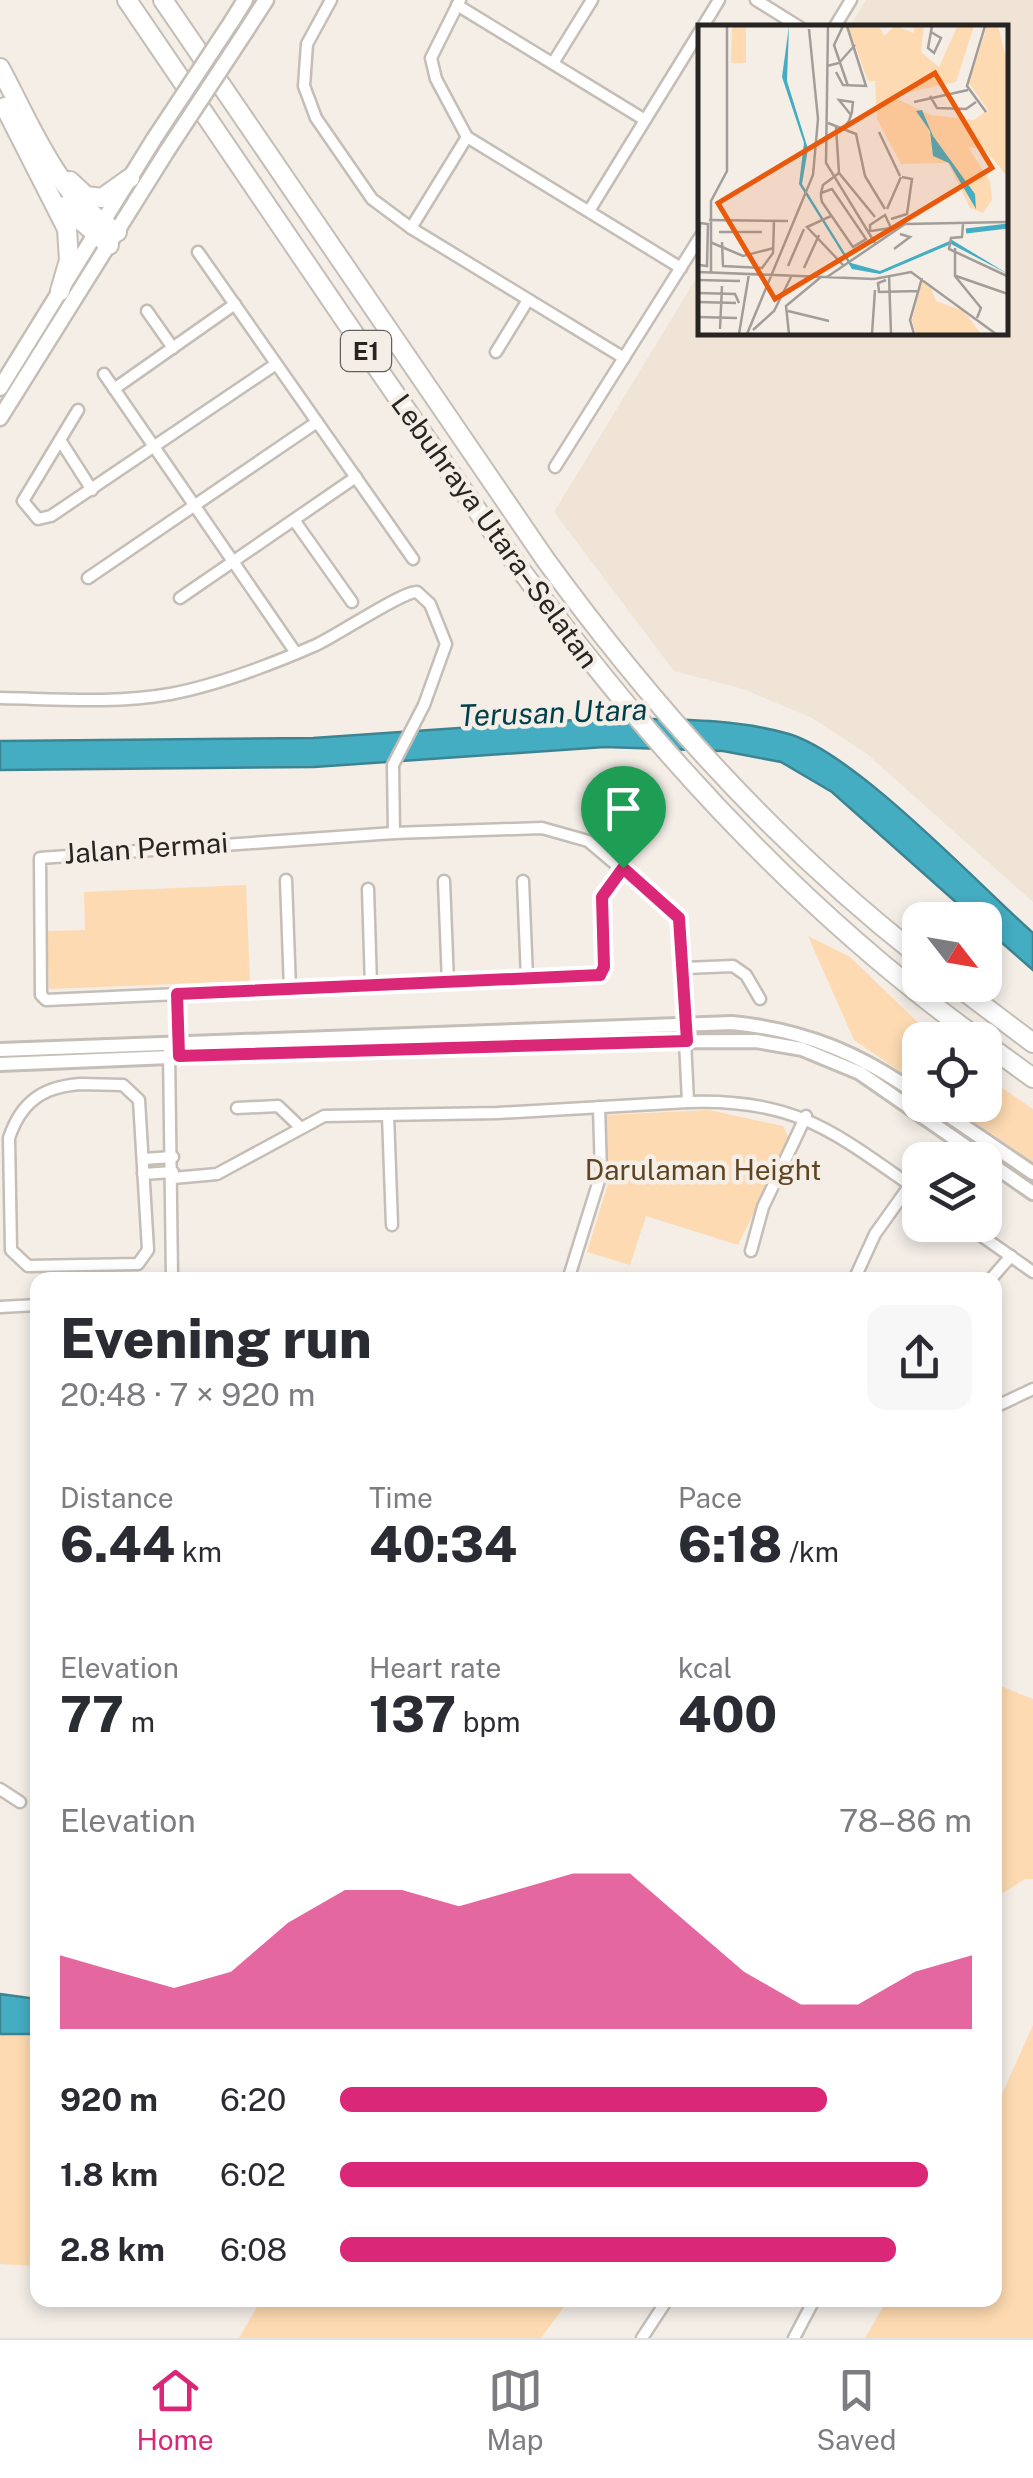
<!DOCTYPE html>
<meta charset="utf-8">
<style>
:root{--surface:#fff;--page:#f7f7f7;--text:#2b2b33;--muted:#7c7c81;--line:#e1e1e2;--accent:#db2777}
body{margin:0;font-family:"Public Sans",sans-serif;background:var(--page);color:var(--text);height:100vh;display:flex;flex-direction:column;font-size:38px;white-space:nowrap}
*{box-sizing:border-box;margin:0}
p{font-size:32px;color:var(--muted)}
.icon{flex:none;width:55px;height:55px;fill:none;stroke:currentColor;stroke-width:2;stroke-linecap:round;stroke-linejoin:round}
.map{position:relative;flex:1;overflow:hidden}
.side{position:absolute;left:30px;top:1272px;width:972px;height:1035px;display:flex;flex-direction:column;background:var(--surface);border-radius:20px;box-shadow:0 5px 15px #0003}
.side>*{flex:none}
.needle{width:65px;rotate:121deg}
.fabs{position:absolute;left:902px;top:902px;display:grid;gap:20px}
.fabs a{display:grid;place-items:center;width:100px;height:100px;border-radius:20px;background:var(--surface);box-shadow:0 5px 15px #0003;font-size:50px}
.pin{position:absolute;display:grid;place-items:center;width:85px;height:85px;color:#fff;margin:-102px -42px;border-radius:50% 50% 50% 0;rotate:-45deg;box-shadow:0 0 10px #0007}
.pin .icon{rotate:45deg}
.round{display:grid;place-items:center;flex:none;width:105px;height:105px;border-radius:20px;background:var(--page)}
.summary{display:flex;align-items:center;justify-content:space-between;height:170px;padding:0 30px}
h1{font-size:55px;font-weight:800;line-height:75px}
.figures{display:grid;grid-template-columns:repeat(3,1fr);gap:15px;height:170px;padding:10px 30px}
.figures div{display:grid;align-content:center}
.figures b{font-size:50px;font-weight:800}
.figures small{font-size:28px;font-weight:400}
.figures p{font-size:28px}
.chart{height:280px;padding:20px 30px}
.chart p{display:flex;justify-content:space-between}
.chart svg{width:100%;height:180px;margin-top:10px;fill:var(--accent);opacity:.7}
ul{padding:0 30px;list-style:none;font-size:32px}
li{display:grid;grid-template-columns:160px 120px 1fr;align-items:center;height:75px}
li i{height:25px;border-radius:12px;background:var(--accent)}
.tab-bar{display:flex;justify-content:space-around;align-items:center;height:140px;border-top:2px solid var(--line);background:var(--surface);font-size:28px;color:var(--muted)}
.tab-bar a{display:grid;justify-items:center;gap:5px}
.tab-bar .current{color:var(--accent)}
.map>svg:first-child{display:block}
.built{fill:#f0e4d7}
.green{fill:#fddab1}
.water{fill:#45adc2;stroke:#3c8492;stroke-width:2.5}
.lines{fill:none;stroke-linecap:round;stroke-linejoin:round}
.minor-casing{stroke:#c4beb7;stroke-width:15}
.tertiary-casing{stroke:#c4beb7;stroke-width:18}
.secondary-casing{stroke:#c4beb7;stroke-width:19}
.motorway-casing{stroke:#c4beb7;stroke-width:22}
.minor{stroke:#fff;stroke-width:10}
.tertiary{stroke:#fff;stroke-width:12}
.secondary{stroke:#fff;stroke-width:14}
.motorway{stroke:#fff;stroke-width:18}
.secondary-bridge-casing{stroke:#c4beb7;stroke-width:19;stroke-linecap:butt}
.secondary-bridge{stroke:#fff;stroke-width:14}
.route-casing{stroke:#fff;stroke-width:20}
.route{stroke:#db2777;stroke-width:12}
.labels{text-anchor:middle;stroke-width:9;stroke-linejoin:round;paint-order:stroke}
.shield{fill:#f4eee7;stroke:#64615d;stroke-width:2.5}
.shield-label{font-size:25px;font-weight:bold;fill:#272422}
.street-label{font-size:28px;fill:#272422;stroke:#f4eee7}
.park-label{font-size:28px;fill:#604523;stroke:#f4eee7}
.water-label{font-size:30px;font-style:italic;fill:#00404b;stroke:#f4eee7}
.inset-river{fill:none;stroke:#45adc2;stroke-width:5}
.inset-road{fill:none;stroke:#a29d98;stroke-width:2.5}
.view{fill:#e8590c;fill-opacity:0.15;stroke:#e8590c;stroke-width:5}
.inset-edge{fill:none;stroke:#272422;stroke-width:5}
</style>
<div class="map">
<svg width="1033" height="2338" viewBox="0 0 1033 2338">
<rect width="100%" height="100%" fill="#f4eee7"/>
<polygon class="built" points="866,0 1033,0 1033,902 867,754 812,718 743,689 674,671 554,512 700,272 700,332 1006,332 1006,28 849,27"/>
<g class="green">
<polygon points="246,885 250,981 49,989 47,931 85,930 84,892"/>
<polygon points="808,936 850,957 936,1040 920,1040 920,1085 854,1040"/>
<polygon points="985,1076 1033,1109 1033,1162 950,1105 985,1105"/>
<polygon points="709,1110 783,1126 790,1140 738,1245 646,1216 630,1265 587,1252 608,1184 606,1115"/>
<polygon points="995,1684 1033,1699 1033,1879 1025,1879 995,1898"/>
<polygon points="1033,2025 1033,2338 865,2338 887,2300 995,2300 995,2110"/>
<polygon points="0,2034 37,2034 37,2266 0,2264"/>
<polygon points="261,2300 569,2300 541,2338 239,2338"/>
</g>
<g class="water">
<path d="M 604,718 C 665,720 730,717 789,734 C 856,754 977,883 1033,933 L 1033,970 L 985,928 L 985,920 L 976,920 L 832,792 L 781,762 L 723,751 L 605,747 L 314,767 L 0,770 L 0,741 L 313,738 Z"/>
<polygon points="0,1994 37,1999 37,2034 0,2034"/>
</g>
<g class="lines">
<g class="minor-casing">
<g id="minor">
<polyline points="331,0 307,44 304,86 316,118 372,199 411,228 624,358"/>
<polyline points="460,0 431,58 436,79 467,137 681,268"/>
<polyline points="756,0 801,28"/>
<polyline points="457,5 645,120"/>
<polyline points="702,28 719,0"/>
<polyline points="834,28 851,0"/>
<polyline points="553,63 592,0"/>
<polyline points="589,211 700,31"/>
<polyline points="411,228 467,137"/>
<polyline points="198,252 413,559"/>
<polyline points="147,311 173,348"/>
<polyline points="496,352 528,300"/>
<polyline points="104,374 296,653"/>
<polyline points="114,389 235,304"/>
<polyline points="78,410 23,501 38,519 51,516 276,364"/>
<polyline points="60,440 92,490"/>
<polyline points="555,467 700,237"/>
<polyline points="294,520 352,602"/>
<polyline points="88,578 317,422"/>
<polyline points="180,598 356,477"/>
<path d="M 0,698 C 55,699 115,704 170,694 C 218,685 270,665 316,645 C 336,636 403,591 417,592 L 430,604 L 446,644 L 424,705 L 393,765 L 394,833"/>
<polyline points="286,880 290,989"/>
<polyline points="444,881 448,983"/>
<polyline points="523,881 527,978"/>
<polyline points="368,889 371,986"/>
<polyline points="685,968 733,966 746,975 760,999"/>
<polyline points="177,994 179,1048"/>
<polyline points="169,1050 172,1278"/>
<path d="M 80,1084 L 123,1085 L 139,1100 L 148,1250 L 138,1264 L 28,1266 L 11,1250 L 9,1138 C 21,1102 42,1087 80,1084 Z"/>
<path d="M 688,1102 C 797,1098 835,1133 920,1192"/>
<polyline points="237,1108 278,1106 299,1126"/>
<polyline points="388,1115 392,1225"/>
<polyline points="143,1159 173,1157"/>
<polyline points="143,1174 173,1172"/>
<polyline points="173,1178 217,1174 324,1116 498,1113 688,1102 679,918 588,841 542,828 394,833 40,858 41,995 46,1000 600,975 605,967 602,897 623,868"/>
<polyline points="966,1225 1033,1272"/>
<polyline points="751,1251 763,1207 806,1116"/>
<polyline points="568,1280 601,1174 599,1107"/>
<polyline points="854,1280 875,1234 910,1185"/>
<polyline points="990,1280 1011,1256"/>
<polyline points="0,1307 38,1305"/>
<polyline points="995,1407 1033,1389"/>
<polyline points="0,1789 20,1802"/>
<polyline points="642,2338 667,2300"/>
<polyline points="794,2338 814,2300"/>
</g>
</g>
<g class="tertiary-casing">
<g id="tertiary">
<path d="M 0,1050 L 732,1023 C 805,1030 861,1054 920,1096"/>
<polyline points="0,1064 537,1042 756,1041 802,1049 860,1073 1033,1193"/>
<polyline points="933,1105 1033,1173"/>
</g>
</g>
<g class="secondary-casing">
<g id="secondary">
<polyline points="232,21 245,0"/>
<polyline points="246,31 266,0"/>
<polyline points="0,388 154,139"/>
<polyline points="0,418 167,151"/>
</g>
</g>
<g class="motorway-casing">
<g id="motorway">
<path d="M 127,0 C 211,123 294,246 378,369 C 554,625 725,856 980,1040"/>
<path d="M 163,0 L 545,559 C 651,705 777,845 920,957"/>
<path d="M 0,68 C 32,127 57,197 117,232"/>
<polyline points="5,107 67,229 69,260 60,291"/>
<polyline points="70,181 86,196 102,198 130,178"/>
<polyline points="64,206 109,245"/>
<polyline points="956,985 1033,1043"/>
<polyline points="985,1043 1033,1078"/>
</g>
</g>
<use href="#minor" class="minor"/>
<use href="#tertiary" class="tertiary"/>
<use href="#secondary" class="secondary"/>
<use href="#motorway" class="motorway"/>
<g class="secondary-bridge-casing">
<g id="secondary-bridge">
<polyline points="154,139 232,21"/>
<polyline points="167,151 246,31"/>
</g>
</g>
<use href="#secondary-bridge" class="secondary-bridge"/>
</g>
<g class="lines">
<g class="route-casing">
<polygon id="route" points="623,868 679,918 687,1041 179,1056 177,994 600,975 604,967 602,897"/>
</g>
<use href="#route" class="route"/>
</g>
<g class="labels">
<rect class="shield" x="341" y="331" width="50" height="40" rx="8"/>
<g class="shield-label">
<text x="366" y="360">E1</text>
</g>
<g class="street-label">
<text transform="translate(495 531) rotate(54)" y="10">Lebuhraya Utara–Selatan</text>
<text transform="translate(146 848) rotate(-4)" y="10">Jalan Permai</text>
</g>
<g class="park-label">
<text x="703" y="1180">Darulaman Height</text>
</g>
<g class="water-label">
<text transform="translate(553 713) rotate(-2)" y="10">Terusan Utara</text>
</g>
</g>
<g transform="translate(698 25)">
<rect width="310" height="310" fill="#f4eee7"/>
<path d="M 34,1 L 48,1 L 48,38 L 33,38 ZM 150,1 L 181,1 L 186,11 L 197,1 L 216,8 L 216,1 L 226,1 L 223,27 L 241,42 L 259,2 L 276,1 L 258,57 L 193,71 L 233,90 L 276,95 L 290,85 L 271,58 L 289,1 L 300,1 L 309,36 L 310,152 L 286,124 L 270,122 L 292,156 L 294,175 L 285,188 L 272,183 L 250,138 L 203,139 L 179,94 L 177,56 L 170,56 ZM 224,257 L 231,258 L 238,276 L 266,286 L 283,309 L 218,309 L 214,295 Z" fill="#fddab1"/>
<path d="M 91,1 L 89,56 L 110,124 L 104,159 L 153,238 L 182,246 L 254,215 L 310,249 L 253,219 L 182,249 L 154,244 L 101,159 L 106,118 L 84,52 ZM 224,85 L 235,111 L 277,169 L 278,184 L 251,138 L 235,131 L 232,106 L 218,86 Z" fill="#45adc2"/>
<path class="inset-river" d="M 268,206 L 310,201"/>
<path class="inset-road" d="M 130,1 L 128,138 L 177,218M 145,1 L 136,20 L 150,61M 287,1 L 269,61 L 288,87M 233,7 L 243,13 L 236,28 L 230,23 L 234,1M 129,41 L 141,38 L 157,20M 138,47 L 145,60 L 168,61 L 149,1M 232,71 L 239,83 L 268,84 L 278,77M 216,77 L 270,65M 130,98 L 158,109 L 167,151 L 187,184M 148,100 L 151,96 L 154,87 L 154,86 L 155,77 L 141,75 L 153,90M 138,102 L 141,148M 181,107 L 202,151M 123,168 L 134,164 L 168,214 L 155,222 L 124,177 L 123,172 L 123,168 L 125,160 L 141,148 L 177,192M 189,184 L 203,152M 133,191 L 109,202 L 145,240M 193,194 L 209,189 L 214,154 L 204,152M 11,195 L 90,196M 2,198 L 10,199 L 9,241 L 1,240 ZM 265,199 L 264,212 L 253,213 L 251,224 L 309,251M 21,207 L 64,207M 172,207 L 172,200 L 187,190 L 193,203 L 173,206M 12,217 L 45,231 L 76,223M 24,217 L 25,241 L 64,243 L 75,228 L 76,196M 257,223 L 257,251 L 283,283 L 279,293M 196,224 L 212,212 L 202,209M 90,241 L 106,204M 106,243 L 121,210M 0,247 L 176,254 L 213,247 L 298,309M 13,248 L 13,176 L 29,146 L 29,1M 191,250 L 193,309M 258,251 L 310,269M 129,252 L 207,199 L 310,197M 0,255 L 42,256M 188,255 L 180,258 L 181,267 L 220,266M 0,268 L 37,269 L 41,278M 0,277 L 38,278M 90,286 L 131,296M 0,292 L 39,293M 22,304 L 24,261M 55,305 L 76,286 L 94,250M 41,309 L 51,249M 49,309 L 115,150 L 120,94 L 111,4M 91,309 L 88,281 L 123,252M 174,309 L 177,265M 216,309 L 212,295 L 224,253"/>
<path class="view" d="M 237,48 L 294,143 L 77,274 L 20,178 Z"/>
<rect width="310" height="310" class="inset-edge"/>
</g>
</svg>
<div class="fabs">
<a><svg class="needle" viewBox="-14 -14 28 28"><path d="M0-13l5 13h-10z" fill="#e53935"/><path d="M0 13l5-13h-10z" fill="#7c7c81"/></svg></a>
<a><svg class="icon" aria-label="locate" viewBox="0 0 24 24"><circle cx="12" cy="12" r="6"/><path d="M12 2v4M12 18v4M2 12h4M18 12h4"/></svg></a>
<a><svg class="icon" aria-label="layers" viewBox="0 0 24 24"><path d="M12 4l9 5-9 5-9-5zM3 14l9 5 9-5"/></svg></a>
</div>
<div class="pin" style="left:623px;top:868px;background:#1e9e55"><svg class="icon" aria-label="arrive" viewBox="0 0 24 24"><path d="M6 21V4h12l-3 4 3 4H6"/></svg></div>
<section class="side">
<div class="summary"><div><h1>Evening run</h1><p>20:48 · 7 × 920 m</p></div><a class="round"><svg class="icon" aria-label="share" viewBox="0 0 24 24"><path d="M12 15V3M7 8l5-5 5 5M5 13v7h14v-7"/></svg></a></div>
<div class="figures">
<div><p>Distance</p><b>6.44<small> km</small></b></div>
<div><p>Time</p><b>40:34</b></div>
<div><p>Pace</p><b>6:18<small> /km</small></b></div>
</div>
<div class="figures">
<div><p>Elevation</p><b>77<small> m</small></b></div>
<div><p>Heart rate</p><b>137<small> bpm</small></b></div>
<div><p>kcal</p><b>400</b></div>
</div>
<div class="chart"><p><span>Elevation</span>78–86 m</p>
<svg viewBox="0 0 160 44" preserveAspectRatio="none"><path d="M0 44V26L10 30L20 34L30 30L40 18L50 10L60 10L70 14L80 10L90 6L100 6L110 18L120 30L130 38L140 38L150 30L160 26V44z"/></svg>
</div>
<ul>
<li><b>920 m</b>6:20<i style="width:77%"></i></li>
<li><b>1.8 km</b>6:02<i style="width:93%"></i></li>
<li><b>2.8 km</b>6:08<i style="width:88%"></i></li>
</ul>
</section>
</div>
<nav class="tab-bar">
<a class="current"><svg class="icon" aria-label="home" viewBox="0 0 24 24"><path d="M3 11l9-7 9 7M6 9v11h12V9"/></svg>Home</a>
<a><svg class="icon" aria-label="map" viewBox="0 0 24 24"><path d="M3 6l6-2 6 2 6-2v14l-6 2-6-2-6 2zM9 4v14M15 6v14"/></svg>Map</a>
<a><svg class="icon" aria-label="saved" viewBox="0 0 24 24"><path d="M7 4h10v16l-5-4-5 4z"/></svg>Saved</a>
</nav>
